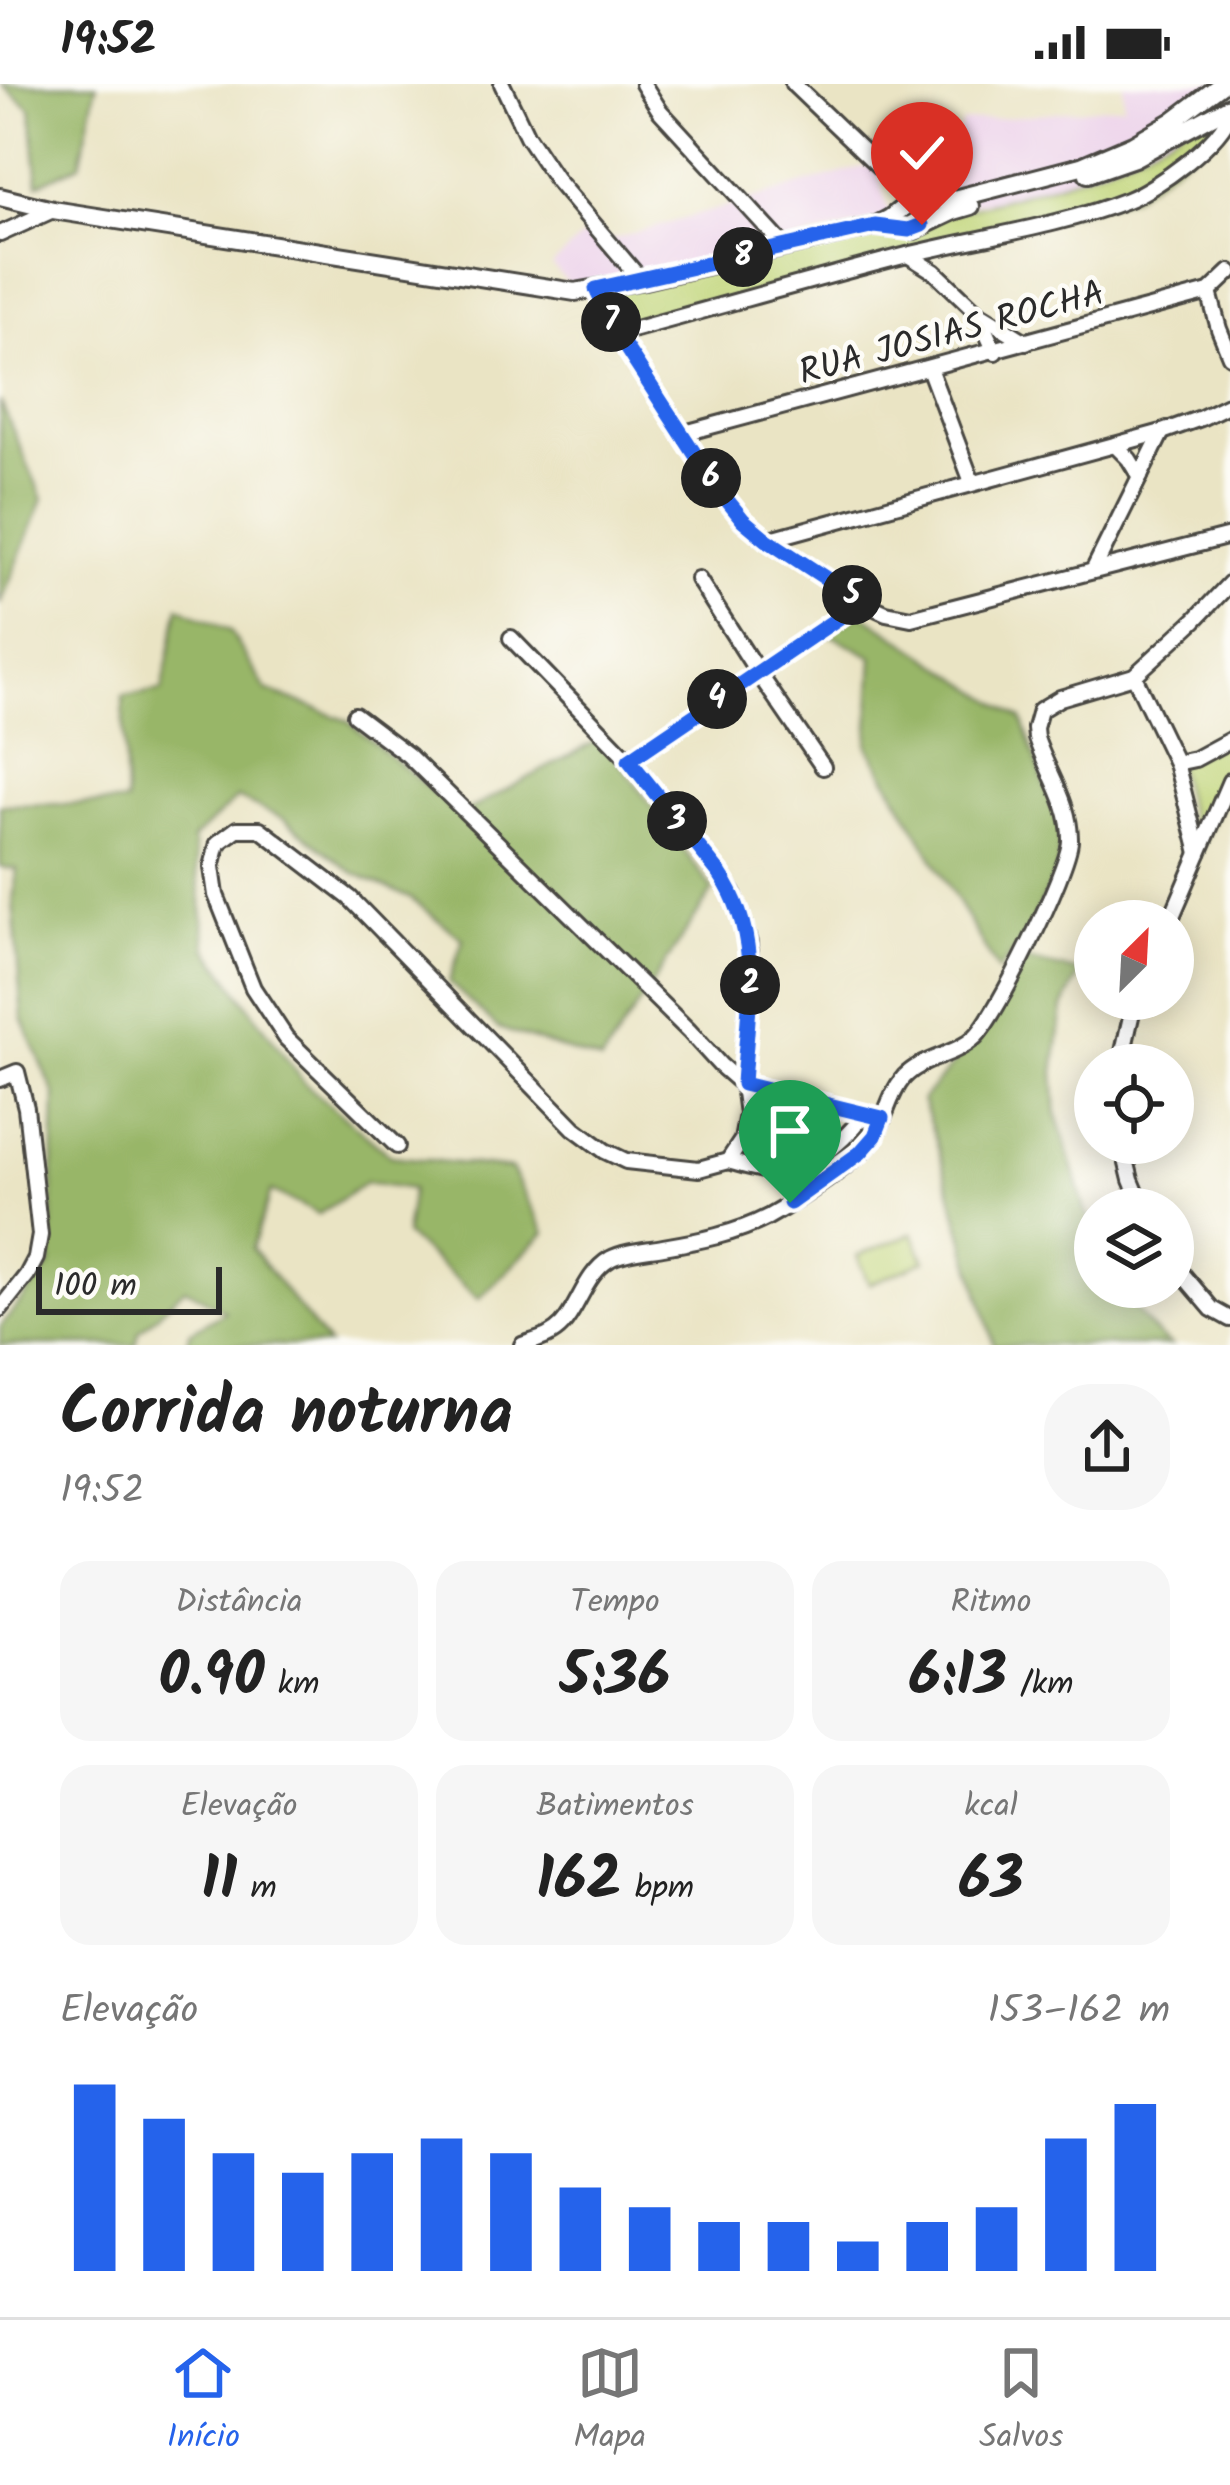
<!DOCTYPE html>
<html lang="pt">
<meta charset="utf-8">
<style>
:root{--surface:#fff;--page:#f6f6f6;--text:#222;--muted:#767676;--line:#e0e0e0;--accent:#2563eb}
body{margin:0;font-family:Kalam,sans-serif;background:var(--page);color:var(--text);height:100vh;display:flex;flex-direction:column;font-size:45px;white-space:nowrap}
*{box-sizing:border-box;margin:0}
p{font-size:39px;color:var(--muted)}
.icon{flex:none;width:66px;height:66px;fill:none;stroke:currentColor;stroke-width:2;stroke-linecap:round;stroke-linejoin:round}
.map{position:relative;height:1261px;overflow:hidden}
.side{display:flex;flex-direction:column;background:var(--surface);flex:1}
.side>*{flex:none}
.needle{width:78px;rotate:24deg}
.fabs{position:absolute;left:1074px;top:816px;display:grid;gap:24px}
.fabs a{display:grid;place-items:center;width:120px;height:120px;border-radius:50%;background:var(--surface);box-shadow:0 6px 30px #0003;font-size:60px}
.scale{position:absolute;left:36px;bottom:30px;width:186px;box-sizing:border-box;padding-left:12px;border:6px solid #2b2b2b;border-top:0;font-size:33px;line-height:42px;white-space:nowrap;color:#2b2b2b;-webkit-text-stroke:9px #fdfcf7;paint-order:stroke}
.pin{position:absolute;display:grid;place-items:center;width:102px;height:102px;color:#fff;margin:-123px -51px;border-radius:50% 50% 50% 0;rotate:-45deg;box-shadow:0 0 12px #0007}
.pin .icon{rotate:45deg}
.km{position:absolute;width:60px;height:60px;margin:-30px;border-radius:50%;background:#222;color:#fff;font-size:33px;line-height:60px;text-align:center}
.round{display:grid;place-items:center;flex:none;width:126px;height:126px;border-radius:48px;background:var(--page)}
.headline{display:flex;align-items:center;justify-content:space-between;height:204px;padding:0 60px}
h1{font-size:66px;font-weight:600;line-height:90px}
.metrics{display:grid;grid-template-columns:repeat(3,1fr);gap:18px;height:204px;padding:12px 60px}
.metrics div{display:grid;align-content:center;border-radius:30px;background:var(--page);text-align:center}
.metrics b{font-size:60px;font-weight:600}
.metrics small{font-size:33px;font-weight:400}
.metrics p{font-size:33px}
.chart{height:336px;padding:24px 60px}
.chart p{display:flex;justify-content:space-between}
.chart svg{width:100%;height:216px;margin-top:12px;stroke:var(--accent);stroke-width:6}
.status{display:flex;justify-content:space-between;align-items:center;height:84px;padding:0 60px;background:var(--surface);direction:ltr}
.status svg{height:33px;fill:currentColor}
.tabs{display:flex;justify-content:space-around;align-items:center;height:168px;border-top:3px solid var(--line);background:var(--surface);font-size:33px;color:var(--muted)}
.tabs a{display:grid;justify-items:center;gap:6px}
.tabs .on{color:var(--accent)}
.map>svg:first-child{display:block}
.built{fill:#ecd1ea}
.green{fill:#c0d477;stroke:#768051;stroke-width:3}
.forest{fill:#98b668;stroke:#62704a;stroke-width:3}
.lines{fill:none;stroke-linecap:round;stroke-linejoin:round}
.minor-casing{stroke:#484742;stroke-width:20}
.major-casing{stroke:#484742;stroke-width:22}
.minor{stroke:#fff;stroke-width:14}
.major{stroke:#fff;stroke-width:16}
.route-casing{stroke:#fff;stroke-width:24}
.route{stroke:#2563eb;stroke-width:15}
.labels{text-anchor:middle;stroke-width:9;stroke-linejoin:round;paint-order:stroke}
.street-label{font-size:36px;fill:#2b2b2b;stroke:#fdfcf7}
</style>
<div class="status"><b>19:52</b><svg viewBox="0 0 49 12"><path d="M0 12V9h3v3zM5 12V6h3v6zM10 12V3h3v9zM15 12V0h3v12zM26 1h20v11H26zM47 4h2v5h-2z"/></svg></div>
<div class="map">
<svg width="1230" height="1261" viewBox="0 0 1230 1261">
<rect width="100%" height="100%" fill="#fdfcf7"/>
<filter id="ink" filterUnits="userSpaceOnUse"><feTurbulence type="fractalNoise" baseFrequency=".00833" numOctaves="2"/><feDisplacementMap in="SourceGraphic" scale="24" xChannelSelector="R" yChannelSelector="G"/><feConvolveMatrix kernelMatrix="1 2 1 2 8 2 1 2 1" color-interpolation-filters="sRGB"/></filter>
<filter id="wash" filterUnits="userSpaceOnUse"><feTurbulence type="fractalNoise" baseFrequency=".004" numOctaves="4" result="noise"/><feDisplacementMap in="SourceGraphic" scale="48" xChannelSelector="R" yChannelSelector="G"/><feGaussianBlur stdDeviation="2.7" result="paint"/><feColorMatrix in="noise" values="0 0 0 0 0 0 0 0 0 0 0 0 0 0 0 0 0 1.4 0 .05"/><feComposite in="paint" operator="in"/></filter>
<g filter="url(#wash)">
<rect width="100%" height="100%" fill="#eae4c4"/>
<g class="built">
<polygon points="1123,0 1220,0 1221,15 1179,47 1083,92 1007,114 935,124 962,38 1124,21"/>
<polygon points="876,79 890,134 575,208 552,181 594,141 608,157"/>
</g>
<g class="green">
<path d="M 1230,7 L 1230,39 L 1132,113 L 618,246 L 599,208 L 889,142 C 920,148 922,137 950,129 C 1046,104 1156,77 1230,7 Z"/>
<polygon points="1230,656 1230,697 1199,769 1176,679"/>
<polygon points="913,1149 925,1177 869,1200 857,1172"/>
</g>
<g class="forest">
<polygon points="2,0 97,0 80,80 38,100 31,25"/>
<polygon points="0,317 43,415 0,521"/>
<polygon points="179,522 230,547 266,606 348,637 460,731 602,654 713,806 601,978 498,944 449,898 463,855 410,814 352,788 284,735 237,714 193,755 207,864 305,1000 391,1072 511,1085 545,1149 479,1215 405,1151 412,1105 366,1098 319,1130 271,1107 252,1165 328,1261 186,1261 190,1248 225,1227 185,1204 139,1248 136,1261 0,1261 0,1243 51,1181 55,1011 22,934 13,817 17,785 0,783 0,721 126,719 123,612 162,607"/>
<polygon points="861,529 1022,635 1060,745 1058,783 1023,858 998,887 868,662 873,573 827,549"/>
<path d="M 1020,875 L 1080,888 L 1063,924 L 1054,988 L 1057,1030 L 1085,1126 L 1095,1148 L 1095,1203 L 1122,1203 C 1134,1226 1150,1247 1171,1261 L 994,1261 L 936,1057 L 922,1016 L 978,951 Z"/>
</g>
</g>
<g filter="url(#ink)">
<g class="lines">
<g class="minor-casing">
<g id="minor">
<polyline points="502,0 527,52 557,97 641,196"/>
<polyline points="643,0 660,27 785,163"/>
<polyline points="793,0 917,119 924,130 922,141"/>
<polyline points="0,150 53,126"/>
<polyline points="908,171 935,188 977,228 1026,258"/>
<polyline points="596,205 617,250 715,401 743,437 767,456 862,518 886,529 911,534 1230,452"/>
<polyline points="1209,208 1219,245 1230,272"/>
<polyline points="977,228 995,268"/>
<path d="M 617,250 C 715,224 813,195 911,170 C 981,153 1061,142 1127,116 C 1155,105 1222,58 1230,28"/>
<polyline points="929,284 972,398"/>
<polyline points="681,350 1209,208 1230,188"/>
<polyline points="1115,361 1129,375 1140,393"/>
<polyline points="767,456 1162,348 1201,334 1230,320"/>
<polyline points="1094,485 1162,348"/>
<polyline points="698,495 757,587 823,683"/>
<polyline points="1134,592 1176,679 1199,769"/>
<polyline points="355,631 408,671 689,947 720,981 743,1001 882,1034"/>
<polyline points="629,676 862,518"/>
<polyline points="1176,679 1195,675 1230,656"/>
<polyline points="1170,837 1230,697"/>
<polyline points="1120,981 1135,915"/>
<polyline points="0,995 17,988 26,1024 40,1151 36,1174 27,1191 0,1225"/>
<polyline points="1122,1059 1131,1096 1143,1125"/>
<polyline points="397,1062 286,954 253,904 216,811 212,783 218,759 237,745 260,745 350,814 574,1044 605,1067 626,1077 699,1085 728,1077 742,1056 747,1030 743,1001 750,888 749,859 733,809 720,791 629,676 511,554"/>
<path d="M 728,1077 C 740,1080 754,1085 766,1086 C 809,1091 841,1060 865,1030"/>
<polyline points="1173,1179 1212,1225 1230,1235"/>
<path d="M 522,1261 C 536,1256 551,1253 562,1241 C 579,1222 586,1189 610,1175 C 625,1167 647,1166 663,1163 C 699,1157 735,1150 768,1133 C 795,1118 862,1076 876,1050 C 886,1032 890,1009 904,993 C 923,973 955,972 975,953 C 996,934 1069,785 1070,757 C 1071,720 1047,688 1036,654 L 1035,644 L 1040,626 L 1060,614 L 1134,592 L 1195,536 L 1230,499"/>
</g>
</g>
<g class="major-casing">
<g id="major">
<polyline points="1088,90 1134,74 1230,22"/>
<polyline points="0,113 53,126 575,208 644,196 875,142 890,134 909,119 950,116 1081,82 1133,60 1173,37 1222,0"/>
<polyline points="876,142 914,146 954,127 971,122"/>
</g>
</g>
<use href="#minor" class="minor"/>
<use href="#major" class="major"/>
</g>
</g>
<g class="lines" filter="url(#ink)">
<g class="route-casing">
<path id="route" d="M 790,1119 L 860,1069 L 875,1052 L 882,1034 L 743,1000 C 747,927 764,855 720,790 L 629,676 L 862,518 L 767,456 L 743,436 L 715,401 L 617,250 L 596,205 L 875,142 L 909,146 L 922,141"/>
</g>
<use href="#route" class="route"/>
</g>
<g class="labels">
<g class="street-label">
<text transform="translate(951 247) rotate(-15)" y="13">RUA JOSIAS ROCHA</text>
</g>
</g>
</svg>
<div class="fabs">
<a><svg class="needle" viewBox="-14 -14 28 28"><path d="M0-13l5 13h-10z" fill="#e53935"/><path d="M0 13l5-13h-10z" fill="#767676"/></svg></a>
<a><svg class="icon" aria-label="locate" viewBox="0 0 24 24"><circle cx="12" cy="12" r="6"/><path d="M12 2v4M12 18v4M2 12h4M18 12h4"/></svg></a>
<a><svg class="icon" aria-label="layers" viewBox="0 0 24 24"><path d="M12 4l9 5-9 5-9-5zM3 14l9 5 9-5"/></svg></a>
</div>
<div class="scale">100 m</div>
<div class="pin" style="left:790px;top:1119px;background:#1e9e55"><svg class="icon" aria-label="arrive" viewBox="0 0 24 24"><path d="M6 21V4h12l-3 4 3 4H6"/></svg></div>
<div class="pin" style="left:922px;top:141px;background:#d93025"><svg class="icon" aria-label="check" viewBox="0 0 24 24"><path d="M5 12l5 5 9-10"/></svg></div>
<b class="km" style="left:750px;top:901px">2</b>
<b class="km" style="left:677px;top:737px">3</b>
<b class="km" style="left:717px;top:615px">4</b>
<b class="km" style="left:852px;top:511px">5</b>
<b class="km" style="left:711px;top:394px">6</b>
<b class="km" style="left:611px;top:238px">7</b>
<b class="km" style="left:743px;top:173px">8</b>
</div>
<section class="side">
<div class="headline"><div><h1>Corrida noturna</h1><p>19:52</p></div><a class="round"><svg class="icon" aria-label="share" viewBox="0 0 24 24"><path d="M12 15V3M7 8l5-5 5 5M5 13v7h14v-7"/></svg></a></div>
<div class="metrics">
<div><p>Distância</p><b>0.90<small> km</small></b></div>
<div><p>Tempo</p><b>5:36</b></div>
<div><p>Ritmo</p><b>6:13<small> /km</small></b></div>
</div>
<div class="metrics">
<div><p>Elevação</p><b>11<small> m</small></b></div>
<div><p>Batimentos</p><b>162<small> bpm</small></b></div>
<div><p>kcal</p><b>63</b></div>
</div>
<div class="chart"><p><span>Elevação</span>153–162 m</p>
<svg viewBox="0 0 160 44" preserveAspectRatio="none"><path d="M5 44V6M15 44V13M25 44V20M35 44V24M45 44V20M55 44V17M65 44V20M75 44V27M85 44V31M95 44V34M105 44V34M115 44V38M125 44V34M135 44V31M145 44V17M155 44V10"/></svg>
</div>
</section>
<nav class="tabs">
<a class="on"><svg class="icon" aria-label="home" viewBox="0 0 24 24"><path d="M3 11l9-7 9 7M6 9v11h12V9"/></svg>Início</a>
<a><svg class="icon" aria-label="map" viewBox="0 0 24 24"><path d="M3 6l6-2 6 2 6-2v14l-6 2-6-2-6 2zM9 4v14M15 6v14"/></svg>Mapa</a>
<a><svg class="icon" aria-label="saved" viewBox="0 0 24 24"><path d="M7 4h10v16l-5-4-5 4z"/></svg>Salvos</a>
</nav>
